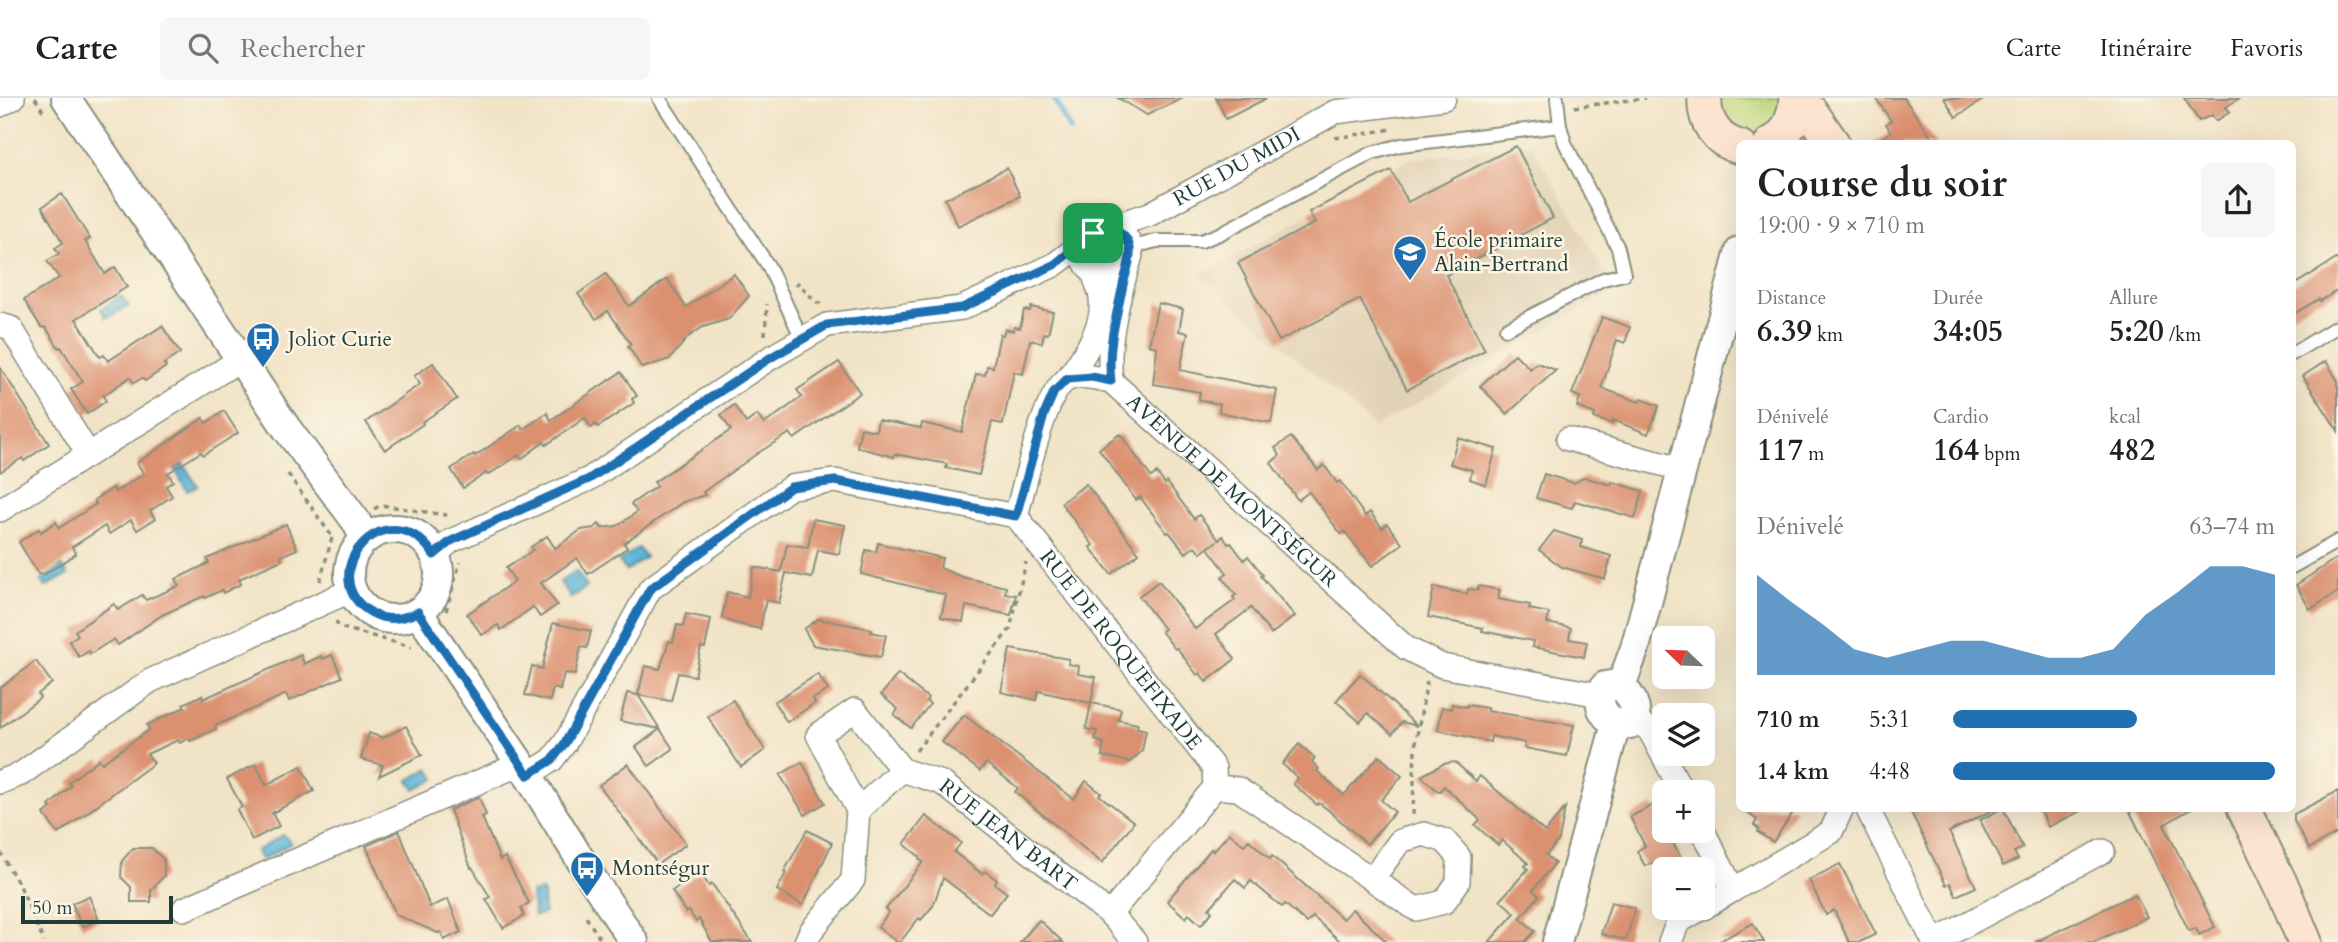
<!DOCTYPE html>
<html lang="fr">
<meta charset="utf-8">
<style>
:root{--surface:#fff;--page:#f6f6f6;--text:#222;--muted:#767676;--line:#e0e0e0;--accent:#1f6fb2}
body{margin:0;font-family:Cardo,serif;background:var(--page);color:var(--text);height:100vh;display:flex;flex-direction:column;font-size:26px;white-space:nowrap}
*{box-sizing:border-box;margin:0}
p{font-size:23px;color:var(--muted)}
.icon{flex:none;width:38px;height:38px;fill:none;stroke:currentColor;stroke-width:2;stroke-linecap:round;stroke-linejoin:round}
.map{position:relative;flex:1;overflow:hidden}
.sheet{position:absolute;left:1736px;top:42px;width:560px;height:672px;display:flex;flex-direction:column;background:var(--surface);border-radius:10px;box-shadow:0 7px 28px #0002}
.sheet>*{flex:none}
.needle{width:46px;rotate:293deg}
.buttons{position:absolute;left:1652px;top:528px;display:grid;gap:14px}
.buttons a{display:grid;place-items:center;width:63px;height:63px;border-radius:10px;background:var(--surface);box-shadow:0 7px 28px #0002;font-size:35px}
.scale{position:absolute;left:21px;bottom:18px;width:152px;box-sizing:border-box;padding-left:7px;border:4px solid #1f3d34;border-top:0;font-size:19px;line-height:24px;white-space:nowrap;color:#1f3d34;-webkit-text-stroke:5px #fcf5e5;paint-order:stroke}
.pin{position:absolute;display:grid;place-items:center;width:60px;height:60px;color:#fff;margin:-30px;border-radius:14px;box-shadow:0 4px 10px #0006}
.round{display:grid;place-items:center;flex:none;width:74px;height:74px;border-radius:10px;background:var(--page)}
.overview{display:flex;align-items:center;justify-content:space-between;height:119px;padding:0 21px}
h1{font-size:38px;font-weight:800;line-height:52px}
.stats{display:grid;grid-template-columns:repeat(3,1fr);gap:10px;height:119px;padding:7px 21px}
.stats div{display:grid;align-content:center}
.stats b{font-size:30px;font-weight:800}
.stats small{font-size:19px;font-weight:400}
.stats p{font-size:19px}
.chart{height:196px;padding:14px 21px}
.chart p{display:flex;justify-content:space-between}
.chart svg{width:100%;height:126px;margin-top:7px;fill:var(--accent);opacity:.7}
ul{padding:0 21px;list-style:none;font-size:23px}
li{display:grid;grid-template-columns:112px 84px 1fr;align-items:center;height:52px}
li i{height:18px;border-radius:9px;background:var(--accent)}
header{display:flex;align-items:center;gap:42px;box-sizing:border-box;height:98px;padding:0 35px;background:var(--surface);border-bottom:2px solid var(--line)}
header strong{font-size:33px}
nav{display:flex;gap:38px;margin-inline-start:auto;font-size:24px}
.search{width:490px;height:63px;background:var(--page);display:flex;align-items:center;gap:18px;box-sizing:border-box;padding:0 24px;border-radius:10px;color:var(--muted);font-size:26px}
.map>svg:first-child{display:block}
.built{fill:#e2d2b5}
.green{fill:#bed67b;stroke:#6e8a58;stroke-width:2}
.water{fill:#5ab4d8;stroke:#3c7886;stroke-width:2}
.lines{fill:none;stroke-linecap:round;stroke-linejoin:round}
.stream{stroke:#5ab4d8;stroke-width:6}
.building{fill:#db906f}
.service-casing{stroke:#88907d;stroke-width:16}
.minor-casing{stroke:#88907d;stroke-width:26}
.tertiary-casing{stroke:#88907d;stroke-width:32}
.secondary-casing{stroke:#88907d;stroke-width:37}
.path{stroke:#88907d;stroke-width:3.5;stroke-dasharray:5 5;stroke-linecap:butt}
.service{stroke:#fff;stroke-width:12}
.minor{stroke:#fff;stroke-width:23}
.tertiary{stroke:#fff;stroke-width:28}
.secondary{stroke:#fde4d1;stroke-width:33}
.route-casing{stroke:#fff;stroke-width:14}
.route{stroke:#1f6fb2;stroke-width:9}
.labels{text-anchor:middle;stroke-width:5;stroke-linejoin:round;paint-order:stroke}
.street-label{font-size:21px;fill:#1f3d34;stroke:#fcf5e5}
.poi-label{font-size:21px;fill:#1f3d34;stroke:#fcf5e5;text-anchor:start}
</style>
<header>
<strong>Carte</strong>
<div class="search"><svg class="icon" aria-label="search" viewBox="0 0 24 24"><circle cx="10" cy="10" r="6"/><path d="M15 15l6 6"/></svg>Rechercher</div>
<nav><a>Carte</a><a>Itinéraire</a><a>Favoris</a></nav>
</header>
<div class="map">
<svg width="2338" height="844" viewBox="0 0 2338 844">
<rect width="100%" height="100%" fill="#fcf5e5"/>
<filter id="ink" filterUnits="userSpaceOnUse"><feTurbulence type="fractalNoise" baseFrequency=".0143" numOctaves="2"/><feDisplacementMap in="SourceGraphic" scale="14" xChannelSelector="R" yChannelSelector="G"/><feConvolveMatrix kernelMatrix="1 2 1 2 8 2 1 2 1" color-interpolation-filters="sRGB"/></filter>
<filter id="wash" filterUnits="userSpaceOnUse"><feTurbulence type="fractalNoise" baseFrequency=".00686" numOctaves="4" result="noise"/><feDisplacementMap in="SourceGraphic" scale="28" xChannelSelector="R" yChannelSelector="G"/><feGaussianBlur stdDeviation="1.57" result="paint"/><feColorMatrix in="noise" values="0 0 0 0 0 0 0 0 0 0 0 0 0 0 0 0 0 1.4 0 .05"/><feComposite in="paint" operator="in"/></filter>
<g filter="url(#wash)">
<rect width="100%" height="100%" fill="#f1e3c6"/>
<polygon class="built" points="1531,46 1615,192 1375,329 1201,177 1410,61"/>
<path class="green" d="M 1719,0 L 1784,0 C 1783,24 1753,52 1731,29 C 1728,25 1723,21 1721,16 C 1719,12 1720,5 1719,0 Z"/>
<g class="water">
<polygon points="121,198 129,208 106,220 101,211"/>
<polygon points="183,366 198,388 187,393 175,371"/>
<polygon points="638,450 646,459 626,473 619,463"/>
<polygon points="62,468 68,477 45,489 41,483"/>
<polygon points="576,473 587,489 571,500 560,484"/>
<polygon points="429,670 435,681 415,692 409,682"/>
<polygon points="283,737 291,745 262,762 256,753"/>
<polygon points="543,793 544,816 534,818 531,795"/>
</g>
<g class="lines">
<polyline class="stream" points="1054,0 1070,32"/>
</g>
<g id="blocks">
<g class="building">
<polygon points="1118,0 1183,0 1147,17"/>
<polygon points="1216,0 1267,0 1226,21"/>
<polygon points="1876,0 1904,0 1936,46 1872,46 1891,34 1886,26 1891,23"/>
<polygon points="1944,0 1986,0 1956,19"/>
<polygon points="2184,0 2240,0 2226,9 2230,14 2216,23 2212,17 2199,23"/>
<polygon points="1516,48 1553,120 1446,177 1485,252 1407,292 1360,201 1279,243 1238,165 1315,125 1309,114 1391,72 1408,104"/>
<polygon points="1007,70 1020,98 958,128 945,101"/>
<polygon points="62,96 90,141 85,143 105,176 115,169 127,189 76,221 100,259 104,257 108,263 162,228 180,255 164,266 166,269 145,283 142,280 134,285 130,279 103,298 106,303 87,316 71,291 83,284 61,249 59,250 46,230 41,229 24,202 59,180 47,163 59,156 55,150 63,145 42,109"/>
<polygon points="2338,160 2338,192 2320,203 2319,201 2292,217 2292,188"/>
<polygon points="606,176 629,208 667,181 686,209 734,176 749,198 729,221 703,229 688,239 670,261 642,270 628,248 631,246 608,213 596,221 578,196"/>
<polygon points="1158,205 1183,211 1179,233 1188,235 1180,272 1277,292 1271,325 1219,314 1220,306 1199,302 1200,294 1153,286 1157,249 1149,247"/>
<polygon points="1031,209 1053,214 1048,236 1044,235 1042,245 1030,242 1023,276 1014,274 1003,326 992,324 979,377 946,370 947,366 895,356 894,359 857,349 861,330 876,333 878,322 921,330 922,325 962,334 976,276 985,277 987,268 993,269 1000,236 1003,237 1005,231 1013,233 1014,229 1020,230 1024,212 1030,213"/>
<polygon points="1602,219 1630,229 1625,245 1617,242 1602,288 1604,291 1639,304 1641,301 1659,308 1648,336 1613,322 1612,326 1594,320 1595,316 1577,309 1580,299 1572,296"/>
<polygon points="1515,256 1530,271 1537,265 1556,272 1507,316 1480,288"/>
<polygon points="2326,263 2338,283 2338,333 2303,278"/>
<polygon points="839,264 860,295 794,341 790,335 758,355 703,394 705,397 683,404 624,445 627,450 588,476 577,460 541,485 557,507 540,519 533,509 501,532 498,527 482,537 467,516 515,483 506,470 533,452 531,449 547,438 555,450 581,432 594,430 599,426 602,430 617,428 637,414 631,406 657,388 654,384 731,332 721,317 734,307 746,325 757,317 764,326 802,299 797,292"/>
<polygon points="433,265 457,301 422,324 423,326 385,352 366,324 420,286 414,278"/>
<polygon points="0,269 49,346 24,363 22,360 0,374"/>
<polygon points="621,274 637,298 632,301 634,305 598,329 596,326 591,330 585,320 546,347 544,344 521,361 519,357 488,377 486,375 463,390 451,371 474,356 475,358 521,327 523,331 547,315 551,322"/>
<polygon points="224,313 238,335 203,357 201,354 168,375 173,383 166,388 172,398 150,413 155,421 137,432 131,422 109,436 105,428 72,449 76,456 45,476 38,476 19,444 39,431 41,434 56,424 59,430 96,406 94,402 113,390 115,394 144,376 137,365 203,320 206,325"/>
<polygon points="1120,336 1151,379 1157,375 1165,386 1167,384 1194,421 1199,417 1219,442 1223,438 1228,446 1231,445 1244,462 1248,458 1263,477 1261,478 1295,518 1271,536 1251,510 1216,536 1235,561 1206,584 1200,575 1197,577 1177,550 1175,551 1161,533 1164,531 1139,498 1159,483 1195,531 1235,502 1233,499 1236,497 1222,479 1227,475 1208,450 1217,443 1201,455 1195,448 1186,455 1169,434 1167,435 1140,399 1136,402 1125,387 1099,351"/>
<polygon points="1291,339 1318,372 1324,367 1337,385 1340,383 1365,418 1370,414 1382,430 1387,426 1402,446 1372,468 1345,434 1341,436 1309,394 1298,402 1271,365 1280,357 1275,350"/>
<polygon points="1458,340 1496,351 1486,387 1470,381 1472,372 1450,366"/>
<polygon points="1544,376 1574,385 1584,379 1611,387 1612,384 1643,393 1635,420 1575,403 1572,410 1536,400"/>
<polygon points="1086,386 1139,455 1111,476 1090,449 1093,447 1061,405"/>
<polygon points="813,421 845,427 839,456 818,452 812,480 786,475 779,505 766,502 760,531 734,525 722,520 727,494 748,499 754,469 781,474 787,446 808,449"/>
<polygon points="286,426 297,451 281,458 282,462 239,481 241,486 223,495 222,492 205,500 204,498 162,517 118,547 114,541 90,556 89,553 79,559 69,543 78,537 75,533 114,506 118,512 142,497 146,502 179,488 176,481 209,465 207,461"/>
<polygon points="1554,433 1582,442 1581,449 1611,458 1605,481 1562,469 1539,452"/>
<polygon points="878,445 942,460 940,470 962,479 1006,489 1005,495 1016,497 1011,517 966,508 963,524 941,519 946,497 861,476 866,452 876,454"/>
<polygon points="2338,459 2338,494 2310,511 2296,487"/>
<polygon points="1478,488 1500,492 1498,501 1530,507 1529,511 1549,515 1547,525 1571,530 1569,541 1587,544 1584,559 1532,549 1533,543 1482,533 1483,530 1428,519 1434,489 1467,496 1468,491 1478,492"/>
<polygon points="686,516 711,521 705,550 701,549 695,578 678,575 671,603 638,597 660,631 620,623 627,595 638,597 645,568 660,571 669,543 673,544 677,527 683,528"/>
<polygon points="818,521 872,531 871,534 886,537 881,559 813,547 804,531"/>
<polygon points="553,525 591,533 587,550 581,549 575,577 564,575 560,592 553,590 550,603 525,597 532,568 542,571"/>
<polygon points="1010,551 1069,561 1068,566 1079,568 1078,576 1096,579 1091,605 1038,593 1036,602 1001,594"/>
<polygon points="301,557 304,566 321,558 323,561 332,557 342,579 289,603 286,596 215,628 216,631 190,643 189,640 180,645 178,642 147,656 154,665 58,736 44,716 51,710 49,708 71,688 69,684 99,661 102,665 149,632 147,627 185,609 183,606 192,602 202,597 203,601"/>
<polygon points="36,563 52,585 38,596 40,600 0,630 0,590"/>
<polygon points="818,576 828,592 813,601 815,605 787,624 774,604"/>
<polygon points="898,576 928,600 926,603 930,606 911,630 894,617 898,611 881,597"/>
<polygon points="1360,576 1386,599 1417,628 1402,624 1392,636 1368,615 1360,624 1336,603"/>
<polygon points="733,602 765,652 741,669 708,619"/>
<polygon points="1091,605 1121,611 1118,622 1138,626 1137,630 1146,632 1142,653 1130,664 1102,658 1104,645 1095,642 1097,633 1086,631"/>
<polygon points="1452,606 1467,609 1467,607 1487,610 1487,613 1574,627 1567,658 1524,650 1525,645 1491,638 1490,644 1438,632 1442,609 1452,611"/>
<polygon points="964,617 1074,701 1086,683 1101,695 1099,697 1134,724 1102,765 1015,694 1018,690 986,665 980,673 942,644"/>
<polygon points="406,628 422,657 379,678 383,667 361,661 369,635 383,640"/>
<polygon points="660,631 673,651 649,668 636,649"/>
<polygon points="1299,646 1315,660 1312,664 1319,671 1317,673 1344,697 1379,658 1402,678 1381,702 1395,714 1367,746 1327,711 1319,705 1317,707 1293,686 1298,680 1282,666"/>
<polygon points="802,664 825,705 805,717 780,677"/>
<polygon points="1455,664 1476,683 1480,678 1545,734 1565,710 1559,742 1546,757 1555,765 1533,792 1539,798 1520,820 1535,833 1525,844 1489,844 1515,815 1500,802 1528,771 1525,768 1528,765 1502,742 1498,747 1475,727 1480,722 1444,688 1439,694 1421,678 1443,666"/>
<polygon points="256,666 266,687 301,668 314,693 272,715 279,728 252,742 237,712 242,709 227,681"/>
<polygon points="628,666 686,746 658,766 599,687"/>
<polygon points="2338,693 2338,735 2309,751 2294,723 2294,716"/>
<polygon points="479,699 486,717 482,719 500,762 505,759 529,805 521,810 524,818 503,830 486,801 490,799 472,769 471,770 450,712"/>
<polygon points="1653,707 1664,729 1664,733 1667,733 1687,772 1658,772 1654,764 1645,768 1637,753 1645,748 1630,719"/>
<polygon points="1741,710 1796,710 1773,744 1758,734 1759,731 1754,727 1757,722"/>
<polygon points="1909,710 1997,710 1949,734 1976,789 1956,798 1950,785 1946,787"/>
<polygon points="2003,710 2023,750 2014,754 2018,761 2003,768 1980,722"/>
<polygon points="2040,710 2087,710 2048,729"/>
<polygon points="2128,710 2192,710 2164,727 2215,829 2199,837 2196,830 2189,833"/>
<polygon points="926,718 961,745 954,754 982,776 985,773 997,782 995,786 1007,795 990,816 943,780 933,808 921,822 919,820 900,844 897,844 878,829 889,814 886,811 923,764 919,761 920,759 904,746"/>
<polygon points="807,732 832,745 803,807 777,792 786,775 784,774"/>
<polygon points="399,733 430,809 448,801 461,834 444,842 441,834 438,835 396,817 366,748"/>
<polygon points="1229,735 1244,747 1249,742 1270,761 1272,758 1343,821 1352,811 1387,844 1341,844 1313,819 1307,825 1285,806 1282,809 1251,783 1245,790 1235,781 1209,811 1212,814 1201,827 1189,816 1186,820 1167,803 1211,751 1213,753"/>
<polygon points="133,750 152,750 164,762 164,778 151,792 151,804 131,804 131,789 121,779 122,763"/>
<polygon points="1840,766 1876,836 1860,844 1849,844 1834,812 1826,817 1809,782"/>
<polygon points="700,774 709,788 712,786 752,844 712,844 699,821 696,824 689,813 686,815 672,793"/>
<polygon points="2135,796 2147,819 2094,844 2035,844"/>
<polygon points="89,798 99,822 82,829 72,805"/>
<polygon points="1611,804 1635,810 1626,842 1601,836"/>
<polygon points="1039,822 1063,844 1020,844"/>
<polygon points="1753,825 1764,844 1718,844"/>
</g>
</g>
</g>
<g filter="url(#ink)">
<use href="#blocks" fill-opacity="0" stroke="#88907d" stroke-width="2"/>
<g class="lines">
<g class="service-casing">
<g id="service">
<polyline points="659,0 769,169 802,241"/>
<polyline points="1130,150 1156,143 1201,143 1219,136 1372,55 1401,47 1560,28"/>
<polyline points="1506,231 1603,181 1624,176 1618,150 1565,45 1560,28 1557,0"/>
<polyline points="2292,256 2338,228"/>
<polyline points="2292,469 2338,443"/>
</g>
</g>
<g class="minor-casing">
<g id="minor">
<polyline points="0,7 13,0"/>
<path id="s1" d="M 1107,130 L 1150,116 L 1335,14 L 1444,0"/>
<circle cx="1107" cy="154" r="24"/>
<polyline points="0,227 11,230 88,356"/>
<path d="M 1067,281 C 1083,260 1105,227 1101,200 C 1100,191 1095,182 1093,173"/>
<path d="M 1111,283 C 1106,243 1118,202 1129,163"/>
<polyline points="1568,341 1680,371"/>
<polyline points="0,412 241,261"/>
<path id="s2" d="M 1016,418 L 1214,670 L 1215,689"/>
<polyline points="434,457 451,443 589,381 770,260 827,227 962,210 1054,167 1086,143"/>
<polyline points="1635,620 1650,633 1683,695"/>
<path id="s3" d="M 528,677 L 552,662 L 565,645 L 650,491 L 791,389 L 835,383 L 1016,418 C 1024,391 1044,292 1068,281 C 1081,275 1099,281 1111,283 L 1406,550 L 1442,568 L 1600,597"/>
<polyline points="0,684 21,676 150,583 352,492"/>
<polyline points="1215,689 1238,691 1416,811 1444,804 1458,784 1459,759 1445,743 1424,736 1400,743 1373,780"/>
<polyline points="1867,710 1934,844"/>
<polyline points="858,712 818,637 855,612 902,672"/>
<polyline points="1703,733 1733,792 1703,810"/>
<polyline points="1733,792 1831,734 1842,710"/>
<polyline points="184,811 520,666"/>
<path id="s4" d="M 806,844 L 811,833 L 853,782 L 858,712 L 902,672 L 942,685 L 1110,816"/>
<polyline points="1135,844 1110,816 1215,689"/>
<polyline points="1670,844 1678,824 1702,810"/>
<polyline points="1934,844 2103,753"/>
</g>
</g>
<g class="tertiary-casing">
<g id="tertiary">
<polyline points="66,0 287,331 356,423 365,441"/>
<circle cx="394" cy="476" r="45"/>
<polyline points="418,514 528,677 593,782 634,844"/>
<path d="M 1617,586 C 1629,593 1637,606 1635,620 L 1630,626 C 1608,630 1592,606 1605,588 Z"/>
<polyline points="1621,588 1635,550 1740,153"/>
<polyline points="1557,844 1616,626"/>
</g>
</g>
<g class="secondary-casing">
<g id="secondary">
<path d="M 1705,0 C 1703,22 1717,44 1740,49"/>
<polyline points="1796,2 1811,14 1833,46"/>
<path d="M 1771,46 C 1789,36 1795,19 1796,0"/>
<polyline points="2244,710 2284,793 2305,844"/>
</g>
</g>
<g class="path">
<polyline points="35,0 45,16"/>
<polyline points="1574,9 1646,0"/>
<polyline points="1335,40 1393,31"/>
<polyline points="795,187 798,185 817,205 824,204"/>
<polyline points="765,237 767,206"/>
<polyline points="288,376 333,440"/>
<polyline points="374,411 381,407 452,418"/>
<polyline points="320,483 332,440"/>
<polyline points="446,513 460,464"/>
<polyline points="336,523 339,529 412,549"/>
<polyline points="916,653 1010,531 1026,464"/>
<polyline points="1413,717 1415,649 1427,583"/>
<polyline points="0,754 21,790 44,844"/>
<polyline points="586,819 602,844"/>
</g>
<use href="#service" class="service"/>
<use href="#minor" class="minor"/>
<use href="#tertiary" class="tertiary"/>
<use href="#secondary" class="secondary"/>
</g>
</g>
<g class="lines" filter="url(#ink)">
<g class="route-casing">
<path id="route" d="M 1107,130 C 1118,132 1128,138 1130,150 C 1132,162 1125,176 1123,187 C 1116,220 1107,250 1111,283 L 1092,279 L 1067,281 L 1054,294 L 1044,317 L 1016,418 L 835,383 L 791,389 L 650,491 L 565,645 L 552,662 L 528,677 L 418,514 C 403,521 387,524 372,515 C 310,480 386,387 434,457 L 451,443 L 589,381 L 770,260 L 827,227 L 962,210 L 1054,167 L 1093,135 Z"/>
</g>
<use href="#route" class="route"/>
</g>
<defs>
<g id="school-pin" transform="scale(1.75)"><path d="M0 17L-7.5 6A9.5 9.5 0 1 1 7.5 6Z" fill="#1f6fb2" stroke="#fcf5e5"/><path d="M0-5L7-2L0 1L-7-2ZM-4 1L0 2.5L4 1V4Q0 6-4 4Z" fill="#fff"/></g>
<g id="bus-pin" transform="scale(1.75)"><path d="M0 17L-7.5 6A9.5 9.5 0 1 1 7.5 6Z" fill="#1f6fb2" stroke="#fcf5e5"/><path d="M-5-6H5V4H4V6H2V4H-2V6H-4V4H-5ZM-3.5-4V0h7V-4ZM-3.5 1.2v1.5H-2V1.2ZM2 1.2v1.5H3.5V1.2Z" fill="#fff"/></g>
</defs>
<g fill-rule="evenodd">
<use href="#school-pin" x="1410" y="154"/>
<use href="#bus-pin" x="263" y="241"/>
<use href="#bus-pin" x="587" y="770"/>
</g>
<g class="labels">
<g class="street-label">
<text dy="7" stroke="none"><textPath href="#s1" startOffset="144">RUE DU MIDI</textPath></text>
<text dy="7" stroke="none"><textPath href="#s3" startOffset="984">AVENUE DE MONTSÉGUR</textPath></text>
<text dy="7" stroke="none"><textPath href="#s2" startOffset="170">RUE DE ROQUEFIXADE</textPath></text>
<text dy="7" stroke="none"><textPath href="#s4" startOffset="334">RUE JEAN BART</textPath></text>
</g>
<g class="poi-label">
<text x="1434" y="149">École primaire<tspan x="1434" dy="24">Alain-Bertrand</tspan></text>
<text x="288" y="248">Joliot Curie</text>
<text x="612" y="777">Montségur</text>
</g>
</g>
</svg>
<div class="buttons">
<a><svg class="needle" viewBox="-14 -14 28 28"><path d="M0-13l5 13h-10z" fill="#e53935"/><path d="M0 13l5-13h-10z" fill="#767676"/></svg></a>
<a><svg class="icon" aria-label="layers" viewBox="0 0 24 24"><path d="M12 4l9 5-9 5-9-5zM3 14l9 5 9-5"/></svg></a>
<a>+</a>
<a>−</a>
</div>
<div class="scale">50 m</div>
<div class="pin" style="left:1093px;top:135px;background:#1e9e55"><svg class="icon" aria-label="arrive" viewBox="0 0 24 24"><path d="M6 21V4h12l-3 4 3 4H6"/></svg></div>
<section class="sheet">
<div class="overview"><div><h1>Course du soir</h1><p>19:00 · 9 × 710 m</p></div><a class="round"><svg class="icon" aria-label="share" viewBox="0 0 24 24"><path d="M12 15V3M7 8l5-5 5 5M5 13v7h14v-7"/></svg></a></div>
<div class="stats">
<div><p>Distance</p><b>6.39<small> km</small></b></div>
<div><p>Durée</p><b>34:05</b></div>
<div><p>Allure</p><b>5:20<small> /km</small></b></div>
</div>
<div class="stats">
<div><p>Dénivelé</p><b>117<small> m</small></b></div>
<div><p>Cardio</p><b>164<small> bpm</small></b></div>
<div><p>kcal</p><b>482</b></div>
</div>
<div class="chart"><p><span>Dénivelé</span>63–74 m</p>
<svg viewBox="0 0 160 44" preserveAspectRatio="none"><path d="M0 44V9L10 18L20 26L30 35L40 38L50 35L60 32L70 32L80 35L90 38L100 38L110 35L120 23L130 15L140 6L150 6L160 9V44z"/></svg>
</div>
<ul>
<li><b>710 m</b>5:31<i style="width:57%"></i></li>
<li><b>1.4 km</b>4:48<i style="width:100%"></i></li>
</ul>
</section>
</div>
